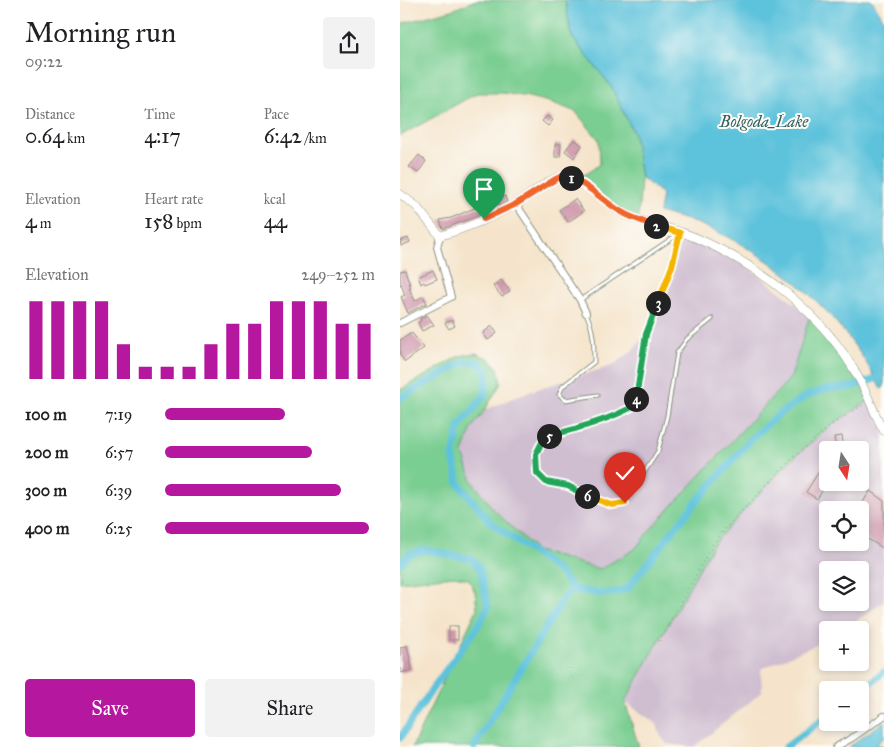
<!DOCTYPE html>
<meta charset="utf-8">
<style>
:root{--surface:#fff;--page:#f2f2f2;--text:#202124;--muted:#757577;--accent:#b5179e}
body{margin:0;font-family:"IM FELL Great Primer",serif;background:var(--page);color:var(--text);height:100vh;display:flex;flex-direction:column;font-size:19px;white-space:nowrap}
*{box-sizing:border-box;margin:0}
p{font-size:16px;color:var(--muted)}
.icon{flex:none;width:28px;height:28px;fill:none;stroke:currentColor;stroke-width:2;stroke-linecap:round;stroke-linejoin:round}
.map{position:relative;flex:1;overflow:hidden}
.sheet{display:flex;flex-direction:column;background:var(--surface);width:400px}
.sheet>*{flex:none}
.needle{width:32px;rotate:168deg}
.fabs{position:absolute;left:419px;top:441px;display:grid;gap:10px}
.fabs a{display:grid;place-items:center;width:50px;height:50px;border-radius:5px;background:var(--surface);box-shadow:0 2px 8px #0003;font-size:25px}
.pin{position:absolute;display:grid;place-items:center;width:42px;height:42px;color:#fff;margin:-51px -21px;border-radius:50% 50% 50% 0;rotate:-45deg;box-shadow:0 0 5px #0007}
.pin .icon{rotate:45deg}
.km{position:absolute;width:25px;height:25px;margin:-12px;border-radius:50%;background:#222;color:#fff;font-size:14px;line-height:25px;text-align:center}
.round{display:grid;place-items:center;flex:none;width:52px;height:52px;border-radius:5px;background:var(--page)}
.summary{display:flex;align-items:center;justify-content:space-between;height:85px;padding:0 25px}
h1{font-size:28px;font-weight:600;line-height:38px}
.figures{display:grid;grid-template-columns:repeat(3,1fr);gap:8px;height:85px;padding:5px 25px}
.figures div{display:grid;align-content:center}
.figures b{font-size:21px;font-weight:600}
.figures small{font-size:14px;font-weight:400}
.figures p{font-size:14px}
.chart{height:140px;padding:10px 25px}
.chart p{display:flex;justify-content:space-between}
.chart svg{width:100%;height:90px;margin-top:5px;stroke:var(--accent);stroke-width:6}
.primary-button{display:flex;gap:10px;margin-top:auto;padding:10px 25px}
.primary-button a{flex:1;height:58px;border-radius:5px;background:var(--accent);color:#fff;font-size:20px;font-weight:600;line-height:58px;text-align:center}
.primary-button a+a{background:var(--page);color:var(--text)}
ul{padding:0 25px;list-style:none;font-size:16px}
li{display:grid;grid-template-columns:80px 60px 1fr;align-items:center;height:38px}
li i{height:12px;border-radius:6px;background:var(--accent)}
main{display:flex;flex:1;min-height:0}
.map>svg:first-child{display:block}
.industrial{fill:#cfbdd0;fill-rule:evenodd}
.green{fill:#7ace92;stroke:#4c8663}
.water{fill:#5dc2db;stroke:#3e8088}
.lines{fill:none;stroke-linecap:round;stroke-linejoin:round}
.canal{stroke:#5dc2db;stroke-width:7}
.building{fill:#cf96ac}
.service-casing{stroke:#8a9080;stroke-width:5}
.minor-casing{stroke:#8a9080;stroke-width:8}
.tertiary-casing{stroke:#8a9080;stroke-width:9}
.path{stroke:#8a9080;stroke-width:1;stroke-dasharray:1 4;stroke-linecap:butt}
.service{stroke:#fff;stroke-width:3}
.minor{stroke:#fff;stroke-width:6}
.tertiary{stroke:#fff;stroke-width:8}
.split-1-casing{stroke:#fff;stroke-width:10}
.split-2-casing{stroke:#fff;stroke-width:10}
.split-3-casing{stroke:#fff;stroke-width:10}
.split-4-casing{stroke:#fff;stroke-width:10}
.split-5-casing{stroke:#fff;stroke-width:10}
.split-6-casing{stroke:#fff;stroke-width:10}
.split-7-casing{stroke:#fff;stroke-width:10}
.split-1{stroke:#f0652b;stroke-width:6}
.split-2{stroke:#f0652b;stroke-width:6}
.split-3{stroke:#f5b400;stroke-width:6}
.split-4{stroke:#22a559;stroke-width:6}
.split-5{stroke:#22a559;stroke-width:6}
.split-6{stroke:#22a559;stroke-width:6}
.split-7{stroke:#f5b400;stroke-width:6}
.labels{text-anchor:middle;stroke-width:4;stroke-linejoin:round;paint-order:stroke}
.water-label{font-size:16px;font-style:italic;fill:#2e5e5e;stroke:#fdfcf7}
</style>
<main>
<section class="sheet">
<div class="summary"><div><h1>Morning run</h1><p>09:22</p></div><a class="round"><svg class="icon" aria-label="share" viewBox="0 0 24 24"><path d="M12 15V3M7 8l5-5 5 5M5 13v7h14v-7"/></svg></a></div>
<div class="figures">
<div><p>Distance</p><b>0.64<small> km</small></b></div>
<div><p>Time</p><b>4:17</b></div>
<div><p>Pace</p><b>6:42<small> /km</small></b></div>
</div>
<div class="figures">
<div><p>Elevation</p><b>4<small> m</small></b></div>
<div><p>Heart rate</p><b>158<small> bpm</small></b></div>
<div><p>kcal</p><b>44</b></div>
</div>
<div class="chart"><p><span>Elevation</span>249–252 m</p>
<svg viewBox="0 0 160 44" preserveAspectRatio="none"><path d="M5 44V6M15 44V6M25 44V6M35 44V6M45 44V27M55 44V38M65 44V38M75 44V38M85 44V27M95 44V17M105 44V17M115 44V6M125 44V6M135 44V6M145 44V17M155 44V17"/></svg>
</div>
<ul>
<li><b>100 m</b>7:19<i style="width:57%"></i></li>
<li><b>200 m</b>6:57<i style="width:70%"></i></li>
<li><b>300 m</b>6:39<i style="width:84%"></i></li>
<li><b>400 m</b>6:25<i style="width:97%"></i></li>
</ul>
<div class="primary-button"><a>Save</a><a>Share</a></div>
</section>
<div class="map">
<svg width="484" height="747" viewBox="0 0 484 747">
<rect width="100%" height="100%" fill="#fdfcf7"/>
<filter id="ink" filterUnits="userSpaceOnUse"><feTurbulence type="fractalNoise" baseFrequency=".02" numOctaves="2"/><feDisplacementMap in="SourceGraphic" scale="10" xChannelSelector="R" yChannelSelector="G"/><feConvolveMatrix kernelMatrix="1 2 1 2 8 2 1 2 1" color-interpolation-filters="sRGB"/></filter>
<filter id="wash" filterUnits="userSpaceOnUse"><feTurbulence type="fractalNoise" baseFrequency=".0096" numOctaves="4" result="noise"/><feDisplacementMap in="SourceGraphic" scale="20" xChannelSelector="R" yChannelSelector="G"/><feGaussianBlur stdDeviation="1.12" result="paint"/><feColorMatrix in="noise" values="0 0 0 0 0 0 0 0 0 0 0 0 0 0 0 0 0 1.4 0 .05"/><feComposite in="paint" operator="in"/></filter>
<g filter="url(#wash)">
<rect width="100%" height="100%" fill="#f5e4cb"/>
<g class="industrial">
<polygon points="280,233 340,261 410,315 391,377 249,531 235,549 200,569 137,551 94,510 72,481 63,454 72,428 85,410 122,394 212,366 231,352 246,334 272,266"/>
<path d="M 470,400 L 484,431 L 484,601 L 443,630 L 428,630 L 427,640 L 361,669 L 362,692 L 294,747 L 267,744 L 260,735 L 257,724 L 225,702 L 313,544 L 392,459 L 431,425 ZM 428,450 L 460,450 L 460,482 L 428,482 ZM 428,510 L 460,510 L 460,542 L 428,542 ZM 428,570 L 460,570 L 460,602 L 428,602 Z"/>
</g>
<g class="green">
<polygon points="76,0 165,0 172,37 211,86 234,134 241,177 238,221 177,180 200,164 199,140 176,112 153,103 129,97 103,93 77,93 0,136 0,25 3,23 52,10"/>
<polygon points="410,315 432,339 470,400 431,425 392,459 313,544 225,702 239,747 12,747 77,609 75,592 69,579 54,576 0,582 0,390 59,356 76,353 90,359 98,368 101,383 85,410 72,428 63,453 72,481 94,510 137,551 200,569 235,549 249,531 391,377"/>
</g>
<g class="water">
<path d="M 165,0 L 472,0 L 484,20 L 484,387 L 481,389 C 444,315 376,255 299,224 C 286,219 272,216 259,212 L 262,194 L 241,177 L 234,134 L 211,86 L 172,37 Z"/>
<polygon points="484,721 484,738 476,744 484,746 484,747 449,747"/>
</g>
<g class="lines">
<g class="canal">
<polyline points="0,398 64,362 78,362 87,373 84,396 59,427 53,457 59,484 90,522 158,571 173,589"/>
<polyline points="0,564 9,554 26,550 72,559 80,569 88,607 78,626 35,685 0,738"/>
<polyline points="460,691 484,672"/>
<path d="M 74,747 L 163,599 L 173,589 C 194,593 208,597 228,588 L 291,508 L 353,437 L 379,414 L 406,396 L 426,389 L 452,387 L 475,379"/>
<polyline points="386,747 428,715"/>
</g>
</g>
<g id="blocks">
<g class="building">
<polygon points="147,116 153,120 148,126 142,121"/>
<polygon points="174,139 182,145 174,158 165,151"/>
<polygon points="155,144 161,144 160,157 155,157"/>
<polygon points="19,155 26,161 18,173 9,167"/>
<polygon points="105,196 107,202 100,206 97,200"/>
<polygon points="175,199 184,211 168,222 159,210"/>
<polygon points="88,205 91,211 43,229 40,220 51,218 77,207 78,209"/>
<polygon points="8,238 10,242 1,246 0,241"/>
<polygon points="5,270 11,288 9,288 15,301 23,296 27,303 8,313 1,297 5,295 1,284 0,285 0,271"/>
<polygon points="33,270 37,279 25,284 24,282 21,284 18,277"/>
<polygon points="101,280 110,291 102,297 93,286"/>
<polygon points="27,315 34,325 22,331 18,323 21,321 20,319"/>
<polygon points="52,320 55,326 49,329 45,323"/>
<polygon points="92,326 97,333 88,340 83,333"/>
<polygon points="12,333 24,348 5,362 0,355 0,340"/>
<polygon points="442,436 444,448 436,450 434,437"/>
<polygon points="428,457 428,482 417,499 406,492"/>
<polygon points="470,491 484,501 484,549 460,534 460,510 458,510"/>
<rect x="49" y="626" width="9" height="14"/>
<polygon points="7,645 12,670 0,673 0,648"/>
</g>
</g>
</g>
<g filter="url(#ink)">
<use href="#blocks" fill-opacity="0" stroke="#8a9080" stroke-width="1"/>
<g class="lines">
<g class="service-casing">
<g id="service">
<path d="M 180,300 L 280,233 L 272,266 L 246,334 L 235,405 C 207,421 176,429 145,436 L 135,454 L 137,473 L 146,482 L 168,486 L 212,505 L 225,503 L 258,451 L 267,416 L 277,353 L 287,339 L 312,319"/>
<path d="M 186,313 C 194,330 194,344 194,362 L 163,386 L 159,394 L 165,400 L 198,395"/>
</g>
</g>
<g class="minor-casing">
<g id="minor">
<polyline points="116,204 180,300 186,313"/>
<polyline points="0,323 51,297 37,247 40,236"/>
<polyline points="436,747 452,738 484,716"/>
</g>
</g>
<g class="tertiary-casing">
<path id="tertiary" d="M 0,194 L 16,206 L 40,236 C 66,228 94,217 117,203 C 128,197 151,178 162,176 C 180,174 207,205 223,213 C 245,225 271,227 294,237 C 359,265 424,314 458,377 C 468,394 474,414 484,431"/>
</g>
<polyline class="path" points="259,641 313,544 328,525 392,459 431,425 463,405"/>
<use href="#service" class="service"/>
<use href="#minor" class="minor"/>
<use href="#tertiary" class="tertiary"/>
</g>
</g>
<g class="lines" filter="url(#ink)">
<g class="split-1-casing">
<polyline id="split-1" points="84,219 116,204 154,180 162,176 171,178"/>
</g>
<g class="split-2-casing">
<path id="split-2" d="M 171,178 C 189,185 203,201 220,211 C 231,218 244,222 256,226"/>
</g>
<g class="split-3-casing">
<polyline id="split-3" points="256,226 280,233 272,266 258,303"/>
</g>
<g class="split-4-casing">
<polyline id="split-4" points="236,399 246,334 258,303"/>
</g>
<g class="split-5-casing">
<path id="split-5" d="M 149,436 C 179,428 209,420 236,405 L 236,399"/>
</g>
<g class="split-6-casing">
<polyline id="split-6" points="149,436 145,436 136,454 137,473 146,482 168,486 187,496"/>
</g>
<g class="split-7-casing">
<polyline id="split-7" points="187,496 212,505 225,503"/>
</g>
<use href="#split-1" class="split-1"/>
<use href="#split-2" class="split-2"/>
<use href="#split-3" class="split-3"/>
<use href="#split-4" class="split-4"/>
<use href="#split-5" class="split-5"/>
<use href="#split-6" class="split-6"/>
<use href="#split-7" class="split-7"/>
</g>
<g class="labels">
<g class="water-label">
<text x="364" y="127">Bolgoda_Lake</text>
</g>
</g>
</svg>
<div class="fabs">
<a><svg class="needle" viewBox="-14 -14 28 28"><path d="M0-13l5 13h-10z" fill="#e53935"/><path d="M0 13l5-13h-10z" fill="#757577"/></svg></a>
<a><svg class="icon" aria-label="locate" viewBox="0 0 24 24"><circle cx="12" cy="12" r="6"/><path d="M12 2v4M12 18v4M2 12h4M18 12h4"/></svg></a>
<a><svg class="icon" aria-label="layers" viewBox="0 0 24 24"><path d="M12 4l9 5-9 5-9-5zM3 14l9 5 9-5"/></svg></a>
<a>+</a>
<a>−</a>
</div>
<div class="pin" style="left:84px;top:219px;background:#1e9e55"><svg class="icon" aria-label="arrive" viewBox="0 0 24 24"><path d="M6 21V4h12l-3 4 3 4H6"/></svg></div>
<div class="pin" style="left:225px;top:503px;background:#d93025"><svg class="icon" aria-label="check" viewBox="0 0 24 24"><path d="M5 12l5 5 9-10"/></svg></div>
<b class="km" style="left:171px;top:178px">1</b>
<b class="km" style="left:256px;top:226px">2</b>
<b class="km" style="left:258px;top:303px">3</b>
<b class="km" style="left:236px;top:399px">4</b>
<b class="km" style="left:149px;top:436px">5</b>
<b class="km" style="left:187px;top:496px">6</b>
</div>
</main>
